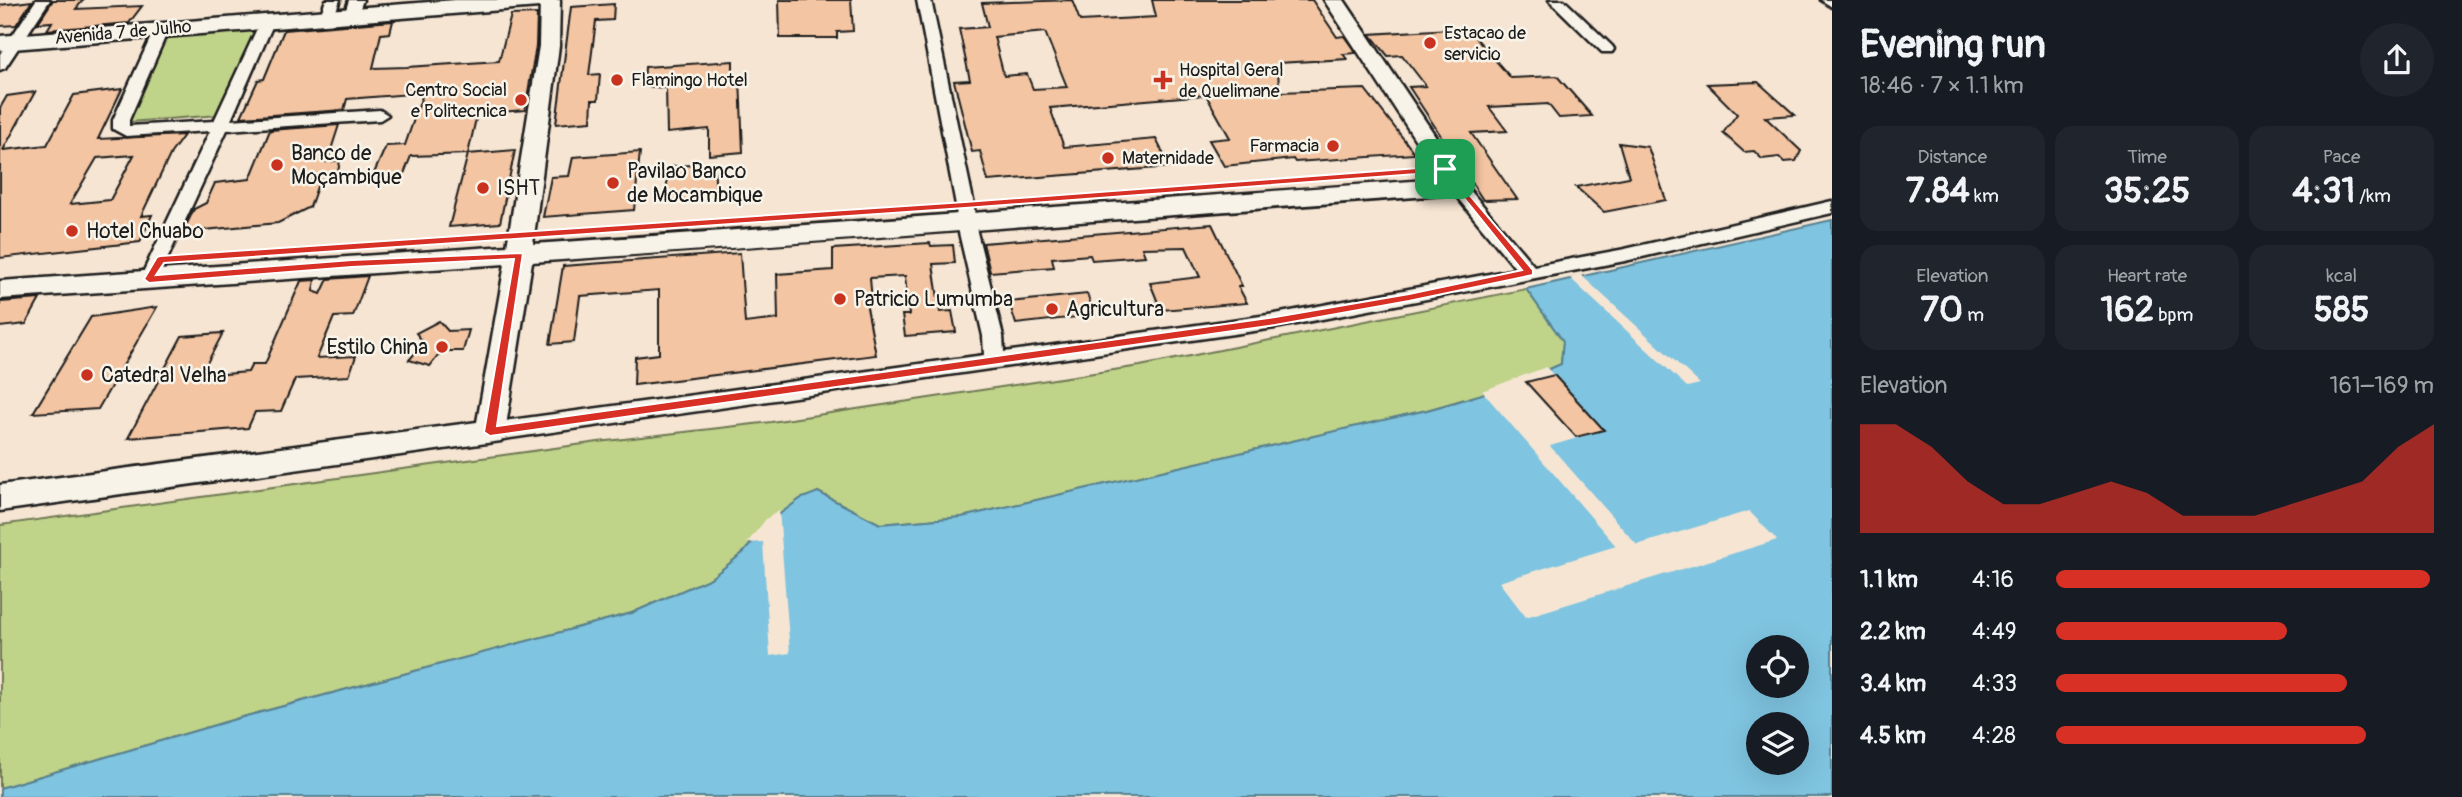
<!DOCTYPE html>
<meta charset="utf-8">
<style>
:root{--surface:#171b24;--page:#20242c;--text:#f1f3f6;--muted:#9ea1a6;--accent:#d93025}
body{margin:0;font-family:Pangolin,sans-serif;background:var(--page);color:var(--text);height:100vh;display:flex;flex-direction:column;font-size:26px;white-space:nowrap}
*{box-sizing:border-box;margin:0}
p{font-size:23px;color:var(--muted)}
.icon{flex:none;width:38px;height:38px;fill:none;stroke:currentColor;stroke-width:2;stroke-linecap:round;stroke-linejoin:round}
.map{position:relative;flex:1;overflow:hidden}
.side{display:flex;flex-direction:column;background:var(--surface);width:630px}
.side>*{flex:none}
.tools{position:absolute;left:1746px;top:635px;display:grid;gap:14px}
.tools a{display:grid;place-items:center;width:63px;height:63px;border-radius:50%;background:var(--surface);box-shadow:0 7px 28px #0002;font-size:35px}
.pin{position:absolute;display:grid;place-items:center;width:60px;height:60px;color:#fff;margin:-30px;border-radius:14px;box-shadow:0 4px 10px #0006}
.round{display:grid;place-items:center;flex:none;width:74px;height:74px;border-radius:37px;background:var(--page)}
.headline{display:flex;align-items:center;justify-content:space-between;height:119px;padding:0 28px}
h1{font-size:38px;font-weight:700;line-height:52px}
.metrics{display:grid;grid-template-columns:repeat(3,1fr);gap:10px;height:119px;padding:7px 28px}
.metrics div{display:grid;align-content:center;border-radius:18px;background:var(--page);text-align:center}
.metrics b{font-size:35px;font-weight:700}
.metrics small{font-size:19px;font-weight:400}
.metrics p{font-size:19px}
.chart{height:196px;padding:14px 28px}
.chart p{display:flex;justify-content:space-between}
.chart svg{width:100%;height:126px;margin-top:7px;fill:var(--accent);opacity:.7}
ul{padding:0 28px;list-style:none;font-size:23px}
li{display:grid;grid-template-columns:112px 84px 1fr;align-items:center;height:52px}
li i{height:18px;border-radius:9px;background:var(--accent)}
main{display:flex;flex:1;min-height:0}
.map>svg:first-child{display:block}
.green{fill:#bfd389;stroke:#6e7852;stroke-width:2}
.water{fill:#7fc4e0;stroke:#578192;stroke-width:2;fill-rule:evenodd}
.pier{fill:#f6e5d3}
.building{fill:#f3c5a2;stroke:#1c1c1c;stroke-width:2;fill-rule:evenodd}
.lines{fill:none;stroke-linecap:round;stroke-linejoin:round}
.street-casing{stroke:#1c1c1c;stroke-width:5}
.secondary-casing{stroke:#1c1c1c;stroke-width:5}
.primary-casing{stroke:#1c1c1c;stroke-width:5}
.street{fill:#f7f3e8;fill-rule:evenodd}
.secondary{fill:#f7f3e8;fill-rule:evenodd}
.primary{fill:#f7f3e8;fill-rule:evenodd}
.route{fill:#d93025;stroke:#fff;stroke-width:2;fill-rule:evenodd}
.poi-dot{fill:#c8321e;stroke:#f7f3e8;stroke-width:2.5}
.labels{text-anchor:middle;stroke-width:5;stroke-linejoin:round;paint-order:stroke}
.far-street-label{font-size:18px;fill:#1c1c1c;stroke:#f7f3e8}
.far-poi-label{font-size:18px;fill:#1c1c1c;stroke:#f7f3e8;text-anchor:start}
.poi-label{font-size:21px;fill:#1c1c1c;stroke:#f7f3e8;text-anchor:start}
</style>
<main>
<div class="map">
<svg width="1832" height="797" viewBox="0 0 1832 797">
<rect width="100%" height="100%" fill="#f6e5d3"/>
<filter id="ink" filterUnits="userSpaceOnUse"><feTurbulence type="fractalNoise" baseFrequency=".0143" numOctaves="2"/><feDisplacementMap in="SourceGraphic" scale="14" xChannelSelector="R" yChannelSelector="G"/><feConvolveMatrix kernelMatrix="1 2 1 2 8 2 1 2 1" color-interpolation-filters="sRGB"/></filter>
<g filter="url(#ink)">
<g class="green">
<polygon points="261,18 219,115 116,123 166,28"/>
<polygon points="1526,289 1563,341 1561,364 1517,384 1427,410 962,517 880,524 818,492 769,522 744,552 711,578 632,613 239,718 0,788 0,525 598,442 771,422 1140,366"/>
</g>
<path class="water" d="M 1832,220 L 1832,797 L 0,797 L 0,788 L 239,718 L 632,613 L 711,578 L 744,552 L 769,522 L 800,499 L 818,492 L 880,524 L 962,517 L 1427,410 C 1473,398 1517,384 1561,364 L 1563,341 L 1526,289 ZM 1759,648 L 1797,648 L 1797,686 L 1759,686 ZM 1759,724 L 1797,724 L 1797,763 L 1759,763 Z"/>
<g class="pier">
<polygon points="1581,275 1700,384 1687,387 1570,278"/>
<polygon points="1546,367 1605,430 1550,446 1637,545 1749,511 1777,540 1526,617 1499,582 1616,546 1482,391"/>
<polygon points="779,510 790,653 770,656 763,542 747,543 766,519"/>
</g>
<g class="building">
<polygon points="53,0 83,0 76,9 142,6 129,23 47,30 52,22 38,23"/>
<polygon points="779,0 851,0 853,31 837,32 837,38 780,38"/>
<path d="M 1072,0 L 1080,21 L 1156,17 L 1152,0 L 1312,0 L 1337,37 L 1344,36 L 1356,53 L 1343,54 L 1347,59 L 1278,63 L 1279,92 L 1365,89 L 1415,154 L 1295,162 L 1293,159 L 1224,166 L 1209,140 L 1230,138 L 1206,95 L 1050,108 L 1064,147 L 1156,139 L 1170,167 L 988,181 L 980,151 L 972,152 L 954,81 L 970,80 L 959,29 L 988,27 L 982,3 ZM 1045,32 L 1067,87 L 1033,89 L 1027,74 L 1004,76 L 994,37 Z"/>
<polygon points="32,1 16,25 0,26 0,5"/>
<polygon points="614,4 613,20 596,21 589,75 600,74 598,100 592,100 591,121 556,124 571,7"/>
<polygon points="537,14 536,46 525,110 477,114 468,154 411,156 402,179 371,180 386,146 405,145 423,93 347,99 344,110 241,117 258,80 264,79 284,30 393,21 390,33 381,34 373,68 407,67 499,61 511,15"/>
<polygon points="1467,28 1511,78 1557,76 1592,116 1559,118 1548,104 1489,107 1507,131 1471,133 1517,199 1483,200 1409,87 1426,86 1402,55 1388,56 1370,34"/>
<polygon points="733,61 733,78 740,78 743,152 709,155 709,129 667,133 666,88 644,86 645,67"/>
<polygon points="1758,82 1795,115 1765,117 1801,151 1796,161 1784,162 1779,157 1762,159 1754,151 1744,152 1723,133 1737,114 1707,84"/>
<path d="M 122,89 L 98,139 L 184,135 L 171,153 L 141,216 L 152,215 L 140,242 L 0,258 L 0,108 L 7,96 L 35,92 L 3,150 L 47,145 L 74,95 ZM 134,155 L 110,200 L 70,204 L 97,158 Z"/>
<polygon points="339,125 327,162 340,160 337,179 319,181 310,207 278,223 183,232 194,209 206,203 215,183 250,179 270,130"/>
<polygon points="1619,143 1648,147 1666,200 1604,212 1576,187 1629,177"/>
<polygon points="515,150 500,223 449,227 468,154"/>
<polygon points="640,152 634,210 543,217 551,177 569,176 573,157"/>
<polygon points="714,163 716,197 667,202 667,167"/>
<polygon points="1212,224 1242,286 1238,286 1247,303 1161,310 1150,283 1200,277 1186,247 1142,248 1145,256 1092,260 1090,255 1052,258 1054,267 990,272 983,243"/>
<polygon points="930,243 931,246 953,245 955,263 933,264 940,312 952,311 956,332 905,336 902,315 909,315 905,276 870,278 872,301 866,302 876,355 634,385 635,357 659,354 659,290 580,296 574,342 550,344 563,266 740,253 745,323 778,319 777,274 833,270 833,249"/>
<polygon points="368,276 353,316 334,317 317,358 356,356 349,376 295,379 281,411 255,412 248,428 128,438 182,336 223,333 200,376 248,372 252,364 265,364 301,281 315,280 313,291 321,294 328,279"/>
<polygon points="1087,294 1095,315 1016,324 1009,302"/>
<polygon points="40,299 26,324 0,327 0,302"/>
<polygon points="157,307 98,409 33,413 91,317"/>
<polygon points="439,321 448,331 469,330 463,351 442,351 430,366 409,360 424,343 416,333"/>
<polygon points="1554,375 1604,430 1576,437 1526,382"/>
</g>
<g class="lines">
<g class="street-casing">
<g id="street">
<polygon points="36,0 50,0 5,68 0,70 0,54"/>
<polygon points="326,0 340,0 334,16 327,20 320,16"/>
<polygon points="349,0 363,0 357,16 352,17 345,13"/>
<polygon points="917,0 931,0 974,205 975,224 1003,336 1004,352 1275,314 1516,269 1451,190 1448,186 1457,181 1463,182 1534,266 1625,249 1832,201 1832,213 1625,261 1275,328 490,441 482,438 479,432 482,426 490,423 984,355 983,336 957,224 956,205"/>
<polygon points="1549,0 1564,0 1612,46 1614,49 1612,52 1602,52"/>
<polygon points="1821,0 1832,0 1832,7"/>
<polygon points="268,16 275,20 231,120 380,110 388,115 380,120 227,130 158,279 156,284 142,284 140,279 210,131 126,136 113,129 113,120 155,28 162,24 169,28 129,120 129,126 214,121 261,20"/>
</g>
</g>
<g class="secondary-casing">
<path id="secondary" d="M 540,0 L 560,0 L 559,46 L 533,244 C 836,224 1138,200 1441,179 L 1324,0 L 1344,0 L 1469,186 L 1466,191 L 1457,194 C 1149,216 840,241 532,262 L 505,432 L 501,441 L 0,511 L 0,485 L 477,422 L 505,264 L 0,299 L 0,281 L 507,246 L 539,46 Z"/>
</g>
<g class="primary-casing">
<polygon id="primary" points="455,0 550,0 547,5 539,7 0,50 0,36"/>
</g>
<use href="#street" class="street"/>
<use href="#secondary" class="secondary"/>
<use href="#primary" class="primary"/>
</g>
</g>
<path class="route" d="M 1445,166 L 1533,270 L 1533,275 L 1409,301 L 1275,325 L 490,436 L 484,432 L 514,259 L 352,267 L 149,283 L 144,279 L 157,257 L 160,256 L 965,202 ZM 1443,172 L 1522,270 L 1409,294 L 1275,317 L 497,426 L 523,253 L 352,260 L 156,275 L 164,263 L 965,208 Z"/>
<g class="poi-dot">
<circle cx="1430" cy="43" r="7"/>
<circle cx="617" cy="80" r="7"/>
<path d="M1159.5 69.5h7v7h7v7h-7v7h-7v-7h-7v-7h7z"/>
<circle cx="521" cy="100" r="7"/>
<circle cx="1333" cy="146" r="7"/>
<circle cx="1108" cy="158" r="7"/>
<circle cx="277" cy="165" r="7"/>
<circle cx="613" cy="183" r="7"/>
<circle cx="483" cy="188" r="7"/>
<circle cx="72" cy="231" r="7"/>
<circle cx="840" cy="299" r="7"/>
<circle cx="1052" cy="309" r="7"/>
<circle cx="442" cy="347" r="7"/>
<circle cx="87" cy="375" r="7"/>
</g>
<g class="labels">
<g class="far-street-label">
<text transform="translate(123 32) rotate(-5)" y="6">Avenida 7 de Julho</text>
</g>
<g class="far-poi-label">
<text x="1444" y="39">Estacao de<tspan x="1444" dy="21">servicio</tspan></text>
<text x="1179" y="76">Hospital Geral<tspan x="1179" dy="21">de Quelimane</tspan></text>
<text x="631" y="86">Flamingo Hotel</text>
<text x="507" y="96" text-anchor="end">Centro Social<tspan x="507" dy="21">e Politecnica</tspan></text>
<text x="1319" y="152" text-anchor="end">Farmacia</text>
<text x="1122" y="164">Maternidade</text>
</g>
<g class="poi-label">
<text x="291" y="160">Banco de<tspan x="291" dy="24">Moçambique</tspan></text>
<text x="627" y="178">Pavilao Banco<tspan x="627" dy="24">de Mocambique</tspan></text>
<text x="497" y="195">ISHT</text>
<text x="86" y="238">Hotel Chuabo</text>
<text x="854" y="306">Patricio Lumumba</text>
<text x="1066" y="316">Agricultura</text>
<text x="428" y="354" text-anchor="end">Estilo China</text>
<text x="101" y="382">Catedral Velha</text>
</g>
</g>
</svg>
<div class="tools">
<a><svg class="icon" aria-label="locate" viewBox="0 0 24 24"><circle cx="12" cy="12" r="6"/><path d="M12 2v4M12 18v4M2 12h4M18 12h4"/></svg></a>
<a><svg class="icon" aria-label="layers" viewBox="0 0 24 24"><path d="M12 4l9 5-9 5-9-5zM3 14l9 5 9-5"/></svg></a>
</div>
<div class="pin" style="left:1445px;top:169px;background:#1e9e55"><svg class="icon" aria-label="arrive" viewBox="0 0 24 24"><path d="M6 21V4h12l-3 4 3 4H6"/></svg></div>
</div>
<section class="side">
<div class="headline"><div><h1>Evening run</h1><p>18:46 · 7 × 1.1 km</p></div><a class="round"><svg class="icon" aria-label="share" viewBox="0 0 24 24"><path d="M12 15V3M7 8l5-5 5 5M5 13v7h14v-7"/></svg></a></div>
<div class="metrics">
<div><p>Distance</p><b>7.84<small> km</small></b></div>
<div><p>Time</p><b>35:25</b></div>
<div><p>Pace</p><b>4:31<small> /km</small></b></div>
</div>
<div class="metrics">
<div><p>Elevation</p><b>70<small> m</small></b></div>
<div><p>Heart rate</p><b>162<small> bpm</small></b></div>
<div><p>kcal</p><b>585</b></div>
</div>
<div class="chart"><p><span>Elevation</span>161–169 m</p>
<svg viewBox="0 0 160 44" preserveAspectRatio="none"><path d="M0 44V6L10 6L20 14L30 26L40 34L50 34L60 30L70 26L80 30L90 38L100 38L110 38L120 34L130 30L140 26L150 14L160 6V44z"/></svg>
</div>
<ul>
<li><b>1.1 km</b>4:16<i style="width:99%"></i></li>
<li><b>2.2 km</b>4:49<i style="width:61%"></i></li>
<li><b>3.4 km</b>4:33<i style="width:77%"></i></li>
<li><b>4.5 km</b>4:28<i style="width:82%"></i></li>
</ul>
</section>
</main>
